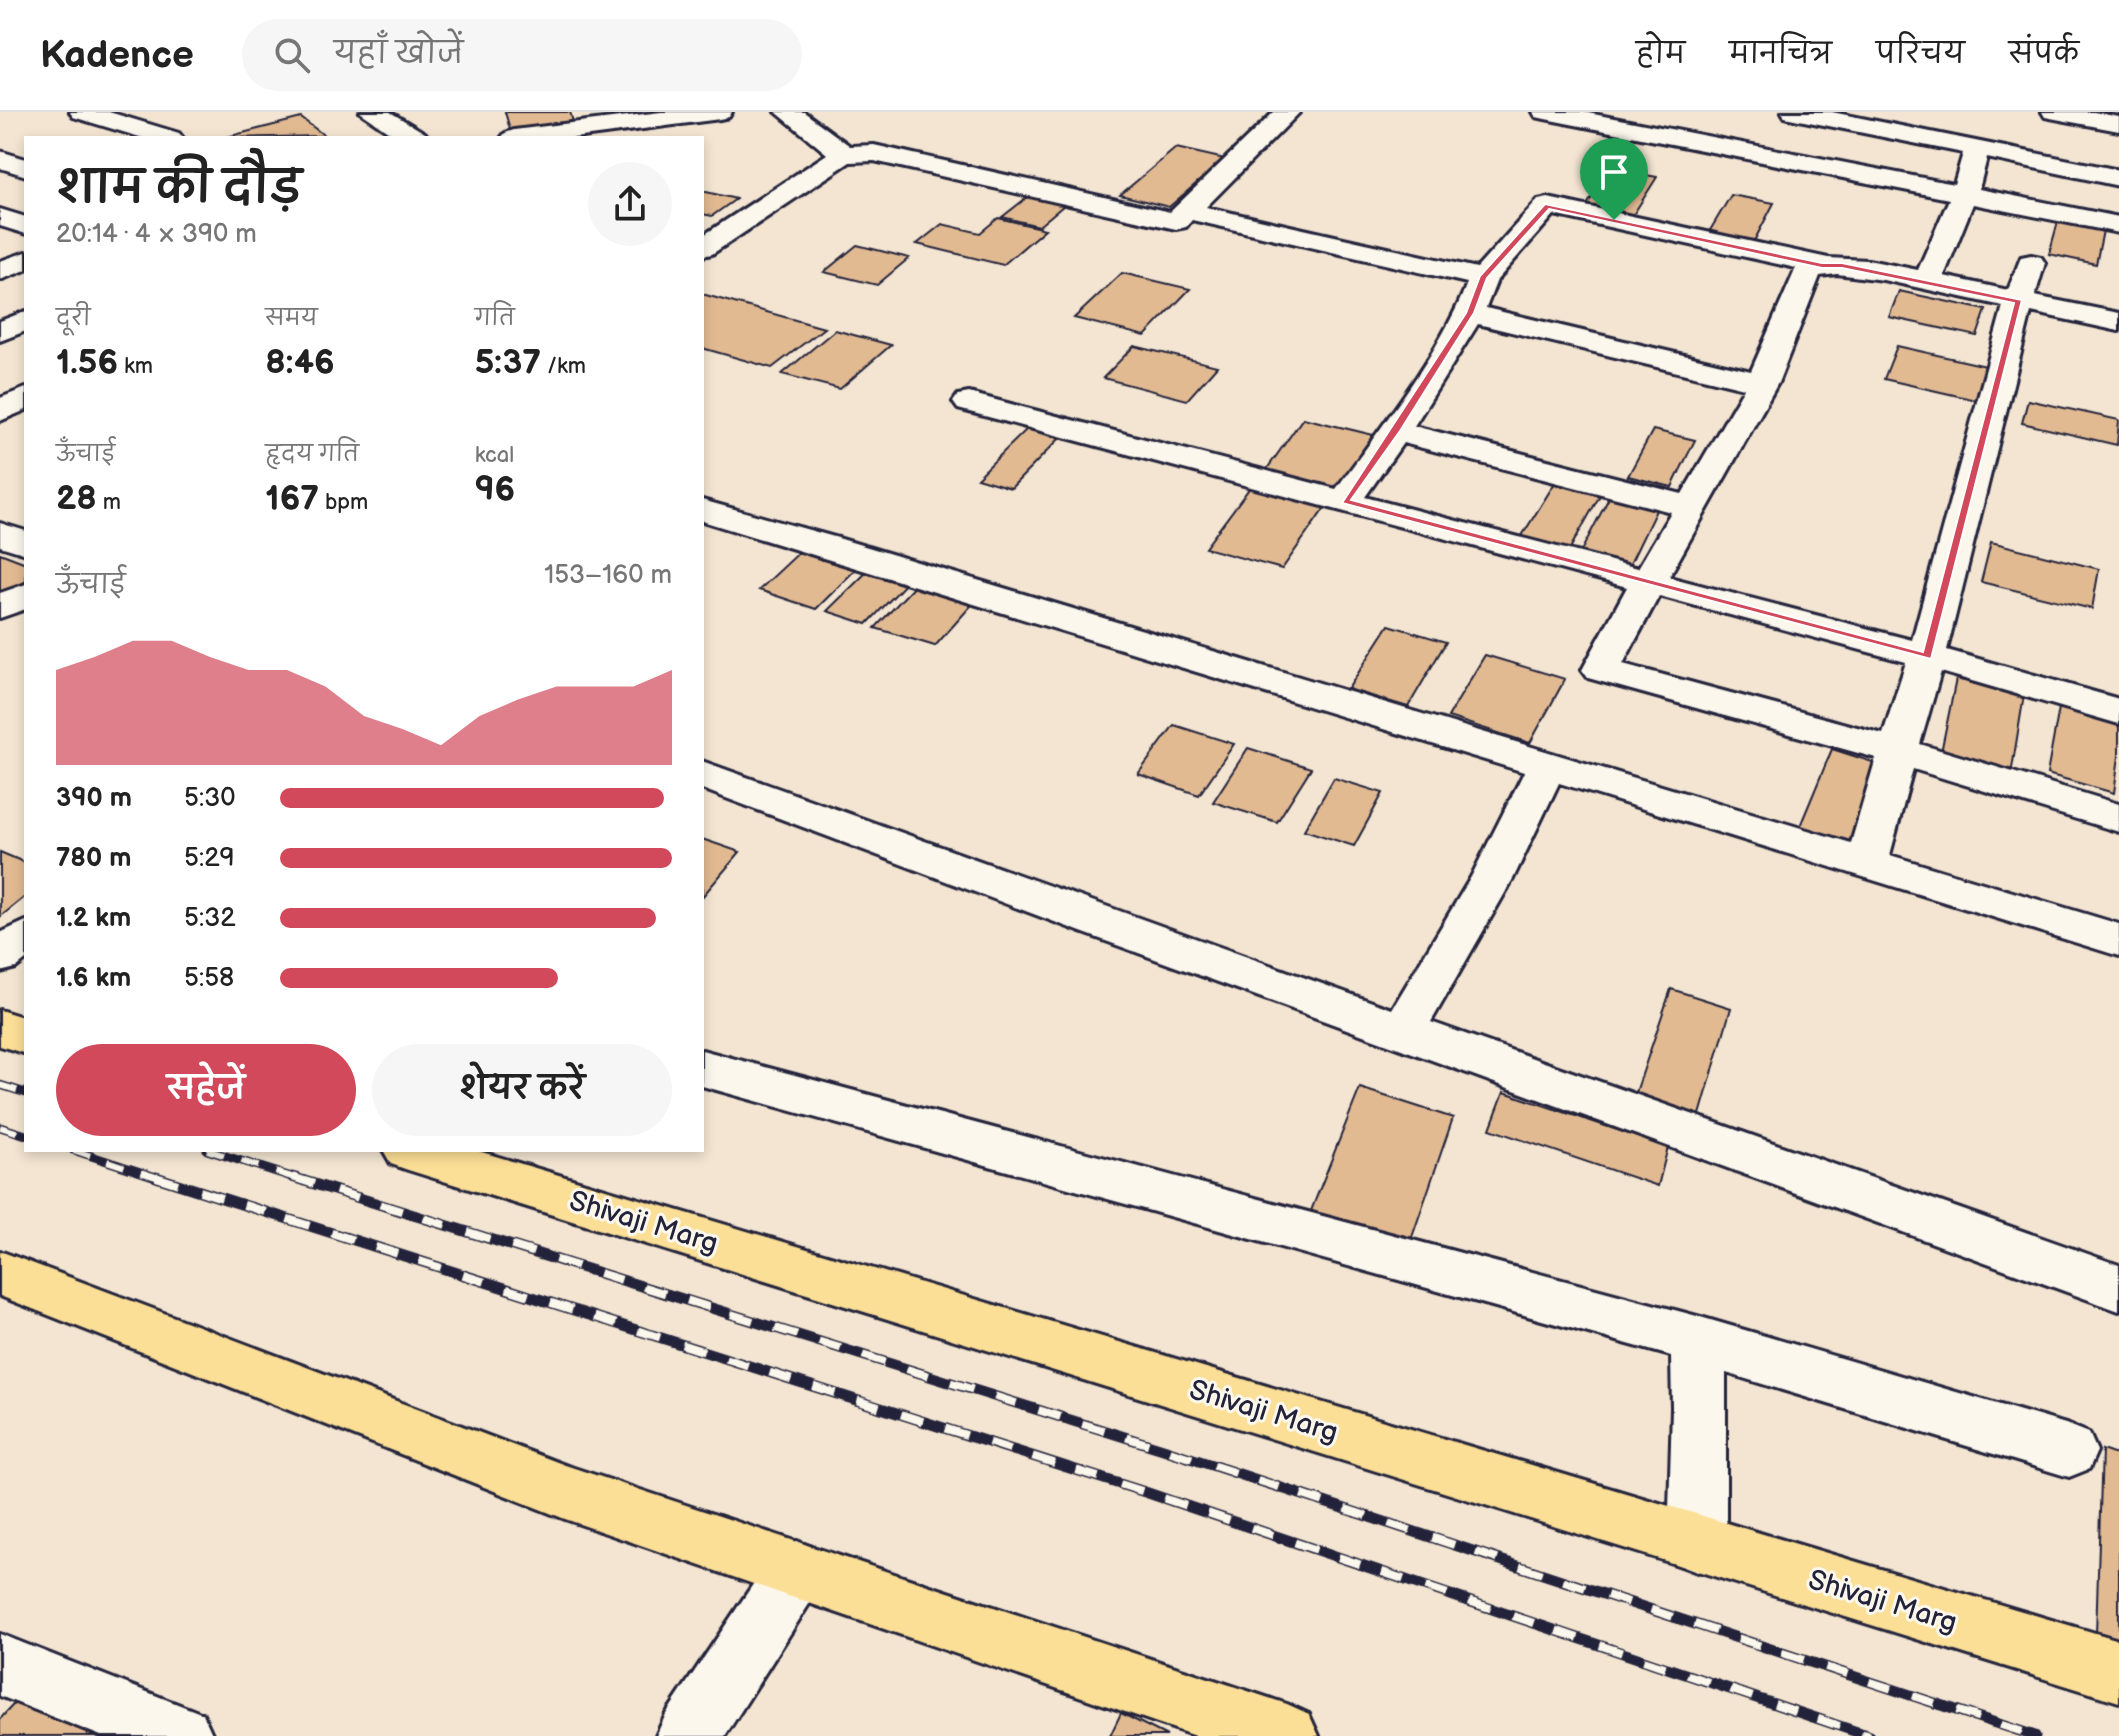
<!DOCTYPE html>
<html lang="hi">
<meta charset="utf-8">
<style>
:root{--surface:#fff;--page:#f6f6f6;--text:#222;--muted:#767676;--line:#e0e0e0;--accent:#d1495b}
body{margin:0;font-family:"Balsamiq Sans","Playpen Sans Deva",sans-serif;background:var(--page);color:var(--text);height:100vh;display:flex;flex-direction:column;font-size:30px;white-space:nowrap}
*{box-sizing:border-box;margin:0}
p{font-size:26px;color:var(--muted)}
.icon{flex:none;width:44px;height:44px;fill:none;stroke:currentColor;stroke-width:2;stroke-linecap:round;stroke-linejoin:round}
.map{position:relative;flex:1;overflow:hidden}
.sheet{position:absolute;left:24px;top:24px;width:680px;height:1016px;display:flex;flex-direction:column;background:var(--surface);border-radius:0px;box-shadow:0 4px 12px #0003}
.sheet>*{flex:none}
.pin{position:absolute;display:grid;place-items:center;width:68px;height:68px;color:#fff;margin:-82px -34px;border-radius:50% 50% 50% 0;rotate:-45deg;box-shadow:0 0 8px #0007}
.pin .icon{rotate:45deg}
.round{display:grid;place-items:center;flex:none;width:84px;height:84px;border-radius:42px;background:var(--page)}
.overview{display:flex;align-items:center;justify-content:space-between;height:136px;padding:0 32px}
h1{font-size:44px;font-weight:600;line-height:60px}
.metrics{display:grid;grid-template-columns:repeat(3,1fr);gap:12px;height:136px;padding:8px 32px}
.metrics div{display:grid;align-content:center}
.metrics b{font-size:34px;font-weight:600}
.metrics small{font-size:22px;font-weight:400}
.metrics p{font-size:22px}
.chart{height:224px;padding:16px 32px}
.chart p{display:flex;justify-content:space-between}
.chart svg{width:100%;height:144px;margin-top:8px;fill:var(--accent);opacity:.7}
.cta{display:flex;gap:16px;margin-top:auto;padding:16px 32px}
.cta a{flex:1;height:92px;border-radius:48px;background:var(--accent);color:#fff;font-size:32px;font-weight:600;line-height:92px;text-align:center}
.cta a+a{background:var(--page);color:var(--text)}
ul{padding:0 32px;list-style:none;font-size:26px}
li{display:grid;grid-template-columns:128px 96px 1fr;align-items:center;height:60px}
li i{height:20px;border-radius:10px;background:var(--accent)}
header{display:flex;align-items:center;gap:48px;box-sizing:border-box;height:112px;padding:0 40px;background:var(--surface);border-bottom:2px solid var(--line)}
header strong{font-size:38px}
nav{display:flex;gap:44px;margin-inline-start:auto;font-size:28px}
.search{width:560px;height:72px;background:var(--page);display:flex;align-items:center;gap:20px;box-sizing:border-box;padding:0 28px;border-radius:44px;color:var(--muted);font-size:30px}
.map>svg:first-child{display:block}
.building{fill:#e1ba92;stroke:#22223b;stroke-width:2}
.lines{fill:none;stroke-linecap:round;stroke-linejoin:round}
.minor-casing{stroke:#22223b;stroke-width:6}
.major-casing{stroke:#22223b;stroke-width:6}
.minor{fill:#fbf7ec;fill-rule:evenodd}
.major{fill:#fbdf96;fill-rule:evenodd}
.rail-far1-casing{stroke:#22223b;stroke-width:9}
.rail-casing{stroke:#22223b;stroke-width:11}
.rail-far1{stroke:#fbf7ec;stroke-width:6;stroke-dasharray:18;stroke-linecap:butt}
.rail{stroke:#fbf7ec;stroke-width:8;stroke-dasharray:23;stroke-linecap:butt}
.route{fill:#d1495b;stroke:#fff;stroke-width:2;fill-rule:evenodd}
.labels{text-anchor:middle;stroke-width:6;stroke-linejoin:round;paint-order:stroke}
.near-street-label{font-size:28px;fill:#22223b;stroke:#fbf7ec}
</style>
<header>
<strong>Kadence</strong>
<div class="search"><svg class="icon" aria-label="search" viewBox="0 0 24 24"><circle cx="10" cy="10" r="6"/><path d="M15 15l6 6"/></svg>यहाँ खोजें</div>
<nav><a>होम</a><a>मानचित्र</a><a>परिचय</a><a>संपर्क</a></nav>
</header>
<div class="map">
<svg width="2119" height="1624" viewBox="0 0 2119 1624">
<rect width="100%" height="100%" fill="#f3e5d1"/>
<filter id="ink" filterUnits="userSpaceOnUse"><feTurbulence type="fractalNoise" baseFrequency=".0125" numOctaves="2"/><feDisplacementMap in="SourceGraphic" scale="16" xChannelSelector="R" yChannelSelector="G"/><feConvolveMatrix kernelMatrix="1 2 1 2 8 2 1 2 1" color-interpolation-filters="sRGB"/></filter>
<g filter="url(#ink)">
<g class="building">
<polygon points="505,0 570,0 574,13 511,21"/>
<polygon points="301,6 325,24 223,26"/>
<polygon points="1176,36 1225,47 1169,95 1120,83"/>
<polygon points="1612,57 1657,65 1633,103 1586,94"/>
<polygon points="702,79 736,87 712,104 702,102"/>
<polygon points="1034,80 1070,88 1039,114 1002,105"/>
<polygon points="1731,83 1774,91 1754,129 1709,120"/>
<polygon points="998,106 1045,117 1003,153 917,132 942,112 980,121"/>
<polygon points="2059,106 2104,114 2096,152 2049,142"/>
<polygon points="857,133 909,146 877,173 824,160"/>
<polygon points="1122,161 1190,177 1145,224 1074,206"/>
<polygon points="1899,179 1986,198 1977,224 1889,205"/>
<polygon points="702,182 824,216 772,256 702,236"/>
<polygon points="835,218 891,233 840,277 782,262"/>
<polygon points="1134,234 1217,254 1187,288 1103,266"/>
<polygon points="1897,234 1986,254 1976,288 1884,267"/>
<polygon points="2028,288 2119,308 2117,333 2022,311"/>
<polygon points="1303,306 1373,323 1335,382 1262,364"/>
<polygon points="1031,313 1064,322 1011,376 977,366"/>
<polygon points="1653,318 1695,328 1672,375 1628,364"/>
<polygon points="1558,366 1603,378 1568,440 1520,427"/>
<polygon points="1251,374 1326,394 1282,457 1205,436"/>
<polygon points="1612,380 1659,392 1629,454 1580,441"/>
<polygon points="1991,430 2099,457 2092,497 1981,470"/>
<polygon points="807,433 863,450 816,497 759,478"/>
<polygon points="0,441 26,451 26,469 0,486"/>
<polygon points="875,452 913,464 867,512 827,499"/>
<polygon points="920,468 978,486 935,534 875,516"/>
<polygon points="1389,513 1446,530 1408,595 1348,577"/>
<polygon points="1485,543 1565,567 1530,631 1448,605"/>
<polygon points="1956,567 2024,583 2010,669 1939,650"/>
<polygon points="2059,596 2119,612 2119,644 2114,681 2047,662"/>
<polygon points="1174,613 1234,632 1199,683 1138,662"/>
<polygon points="1248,636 1311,656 1277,710 1213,690"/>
<polygon points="1832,637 1882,653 1848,737 1798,719"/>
<polygon points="1334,666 1383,681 1354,734 1304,718"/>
<polygon points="702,727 740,740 702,785"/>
<polygon points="0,740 26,751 26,784 0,805"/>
<polygon points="1671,877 1731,896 1695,1020 1630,998"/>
<polygon points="1360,976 1453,1006 1410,1131 1311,1099"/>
<polygon points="1504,980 1668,1035 1658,1074 1490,1017"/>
<polygon points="2102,1338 2119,1344 2119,1530 2096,1522"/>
<polygon points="22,1583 106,1624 0,1624 0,1607"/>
<polygon points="1121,1601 1167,1624 1110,1624"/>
</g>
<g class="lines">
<g class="minor-casing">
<g id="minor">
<polygon points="70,0 109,0 179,21 183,26 143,26 73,5"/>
<polygon points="360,0 390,0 425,21 429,26 398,26"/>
<polygon points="661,0 732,0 729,5 720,7 574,26 501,26 505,21 514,18"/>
<path d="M 776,0 L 804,0 L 850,34 L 874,33 L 1170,100 L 1274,0 L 1300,0 L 1206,95 L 1477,156 L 1538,88 L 1548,86 L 1828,146 L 1868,148 L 1918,158 L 1949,87 L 1545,7 L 1536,5 L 1533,0 L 1583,0 L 1954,72 L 1963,41 L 1794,7 L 1785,5 L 1782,0 L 1832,0 L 2119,58 L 2119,74 L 1987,46 L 1979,77 L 2119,105 L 2119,121 L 1973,92 L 1944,164 L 2008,178 L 2021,145 L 2031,143 L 2041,145 L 2045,151 L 2035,184 L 2119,201 L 2119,219 L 2031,200 L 1947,538 L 2119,587 L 2119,612 L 1941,560 L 1920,632 L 2119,692 L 2119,720 L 1913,657 L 1890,743 L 2119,812 L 2119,844 L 1559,671 L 1513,767 L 1431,910 L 2119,1153 L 2119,1199 L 1081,820 L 702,677 L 702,649 L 1392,897 L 1471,765 L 1524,660 L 702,409 L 702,388 L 838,426 L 1851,731 L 1876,646 L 1588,566 L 1582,558 L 1627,475 L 958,297 L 953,290 L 958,283 L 969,281 L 1336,377 C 1380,317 1442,238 1467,171 L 1192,108 L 1186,115 L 1176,117 L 874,49 L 850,50 L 712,142 L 702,144 L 702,124 L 827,42 ZM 1554,103 L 1796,156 L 1751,259 L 1486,196 L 1497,168 ZM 1837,162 L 1883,168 L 2003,194 L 1912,528 L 1669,465 L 1778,271 L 1820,164 ZM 1478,212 L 1744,276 L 1682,382 L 1414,314 ZM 1403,331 L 1671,400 L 1638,456 L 1365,385 ZM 1659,484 L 1906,550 L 1883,622 L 1623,552 Z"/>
<polygon points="2042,0 2094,0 2119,5 2119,19 2045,5"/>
<polygon points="0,39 26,47 26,64 0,56"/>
<polygon points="0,97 26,105 26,122 0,114"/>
<polygon points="26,140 26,158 0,168 0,149"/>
<polygon points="26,199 26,219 0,229 0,209"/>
<polygon points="26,276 26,298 0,309 0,286"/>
<polygon points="0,411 26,419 26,442 0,434"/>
<polygon points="26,472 26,497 0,506 0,481"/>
<polygon points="26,809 26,848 16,856 0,860 0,821"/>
<polygon points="702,938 1697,1204 2069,1313 2089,1321 2097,1339 2089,1357 2069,1365 1726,1261 1726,1432 1718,1452 1697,1460 1676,1452 1668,1432 1672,1296 1671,1244 702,974"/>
<polygon points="797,1429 818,1438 827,1458 818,1478 725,1624 656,1624 666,1602 776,1438"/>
<polygon points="0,1522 203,1602 213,1624 101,1624 0,1584"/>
</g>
</g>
<g class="major-casing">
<g id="major">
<polygon points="0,898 26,906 26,942 0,934"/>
<polygon points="383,1038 475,1038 2119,1528 2119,1590 408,1058 391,1052"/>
<polygon points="0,1139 565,1353 1287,1592 1309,1602 1319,1624 1195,1624 565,1407 0,1184"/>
</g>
</g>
<use href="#minor" class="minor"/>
<use href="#major" class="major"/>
<g class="rail-far1-casing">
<g id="rail-far1">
<polyline points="0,973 26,981"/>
<polyline points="0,1015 26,1023"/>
<polyline points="73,1038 162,1067"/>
<polyline points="207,1038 298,1067"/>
</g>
</g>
<g class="rail-casing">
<g id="rail">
<polyline points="156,1065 1148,1381 1869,1624"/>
<polyline points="292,1065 1163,1337 2035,1624"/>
</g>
</g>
<use href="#rail-far1" class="rail-far1"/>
<use href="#rail" class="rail"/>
</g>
</g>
<path class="route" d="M 1545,92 L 1822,151 L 1842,151 L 2022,188 L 1931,547 L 1342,391 L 1466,201 L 1480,164 ZM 1549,97 L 1822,156 L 1842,156 L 2014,191 L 1923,540 L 1351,388 L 1400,319 L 1474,201 L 1487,166 Z"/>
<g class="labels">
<g class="near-street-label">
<text transform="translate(644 1109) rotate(17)" y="10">Shivaji Marg</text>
<text transform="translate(1264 1298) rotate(17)" y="10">Shivaji Marg</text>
<text transform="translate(1883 1488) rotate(17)" y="10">Shivaji Marg</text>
</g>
</g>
</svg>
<div class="pin" style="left:1614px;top:108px;background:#1e9e55"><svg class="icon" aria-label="arrive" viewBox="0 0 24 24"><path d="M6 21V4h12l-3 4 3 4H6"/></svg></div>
<section class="sheet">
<div class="overview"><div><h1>शाम की दौड़</h1><p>20:14 · 4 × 390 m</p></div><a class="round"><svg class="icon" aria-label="share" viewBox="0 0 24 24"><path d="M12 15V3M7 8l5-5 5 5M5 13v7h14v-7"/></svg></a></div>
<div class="metrics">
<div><p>दूरी</p><b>1.56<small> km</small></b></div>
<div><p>समय</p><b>8:46</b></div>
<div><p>गति</p><b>5:37<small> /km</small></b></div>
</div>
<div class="metrics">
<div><p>ऊँचाई</p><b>28<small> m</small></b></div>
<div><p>हृदय गति</p><b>167<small> bpm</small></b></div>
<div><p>kcal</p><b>96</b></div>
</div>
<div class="chart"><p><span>ऊँचाई</span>153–160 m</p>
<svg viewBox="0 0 160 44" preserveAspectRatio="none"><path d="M0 44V15L10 11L20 6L30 6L40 11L50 15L60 15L70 20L80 29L90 33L100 38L110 29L120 24L130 20L140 20L150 20L160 15V44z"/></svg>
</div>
<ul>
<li><b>390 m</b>5:30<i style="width:98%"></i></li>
<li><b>780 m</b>5:29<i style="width:100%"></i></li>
<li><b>1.2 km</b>5:32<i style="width:96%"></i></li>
<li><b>1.6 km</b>5:58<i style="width:71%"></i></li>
</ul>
<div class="cta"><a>सहेजें</a><a>शेयर करें</a></div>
</section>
</div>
